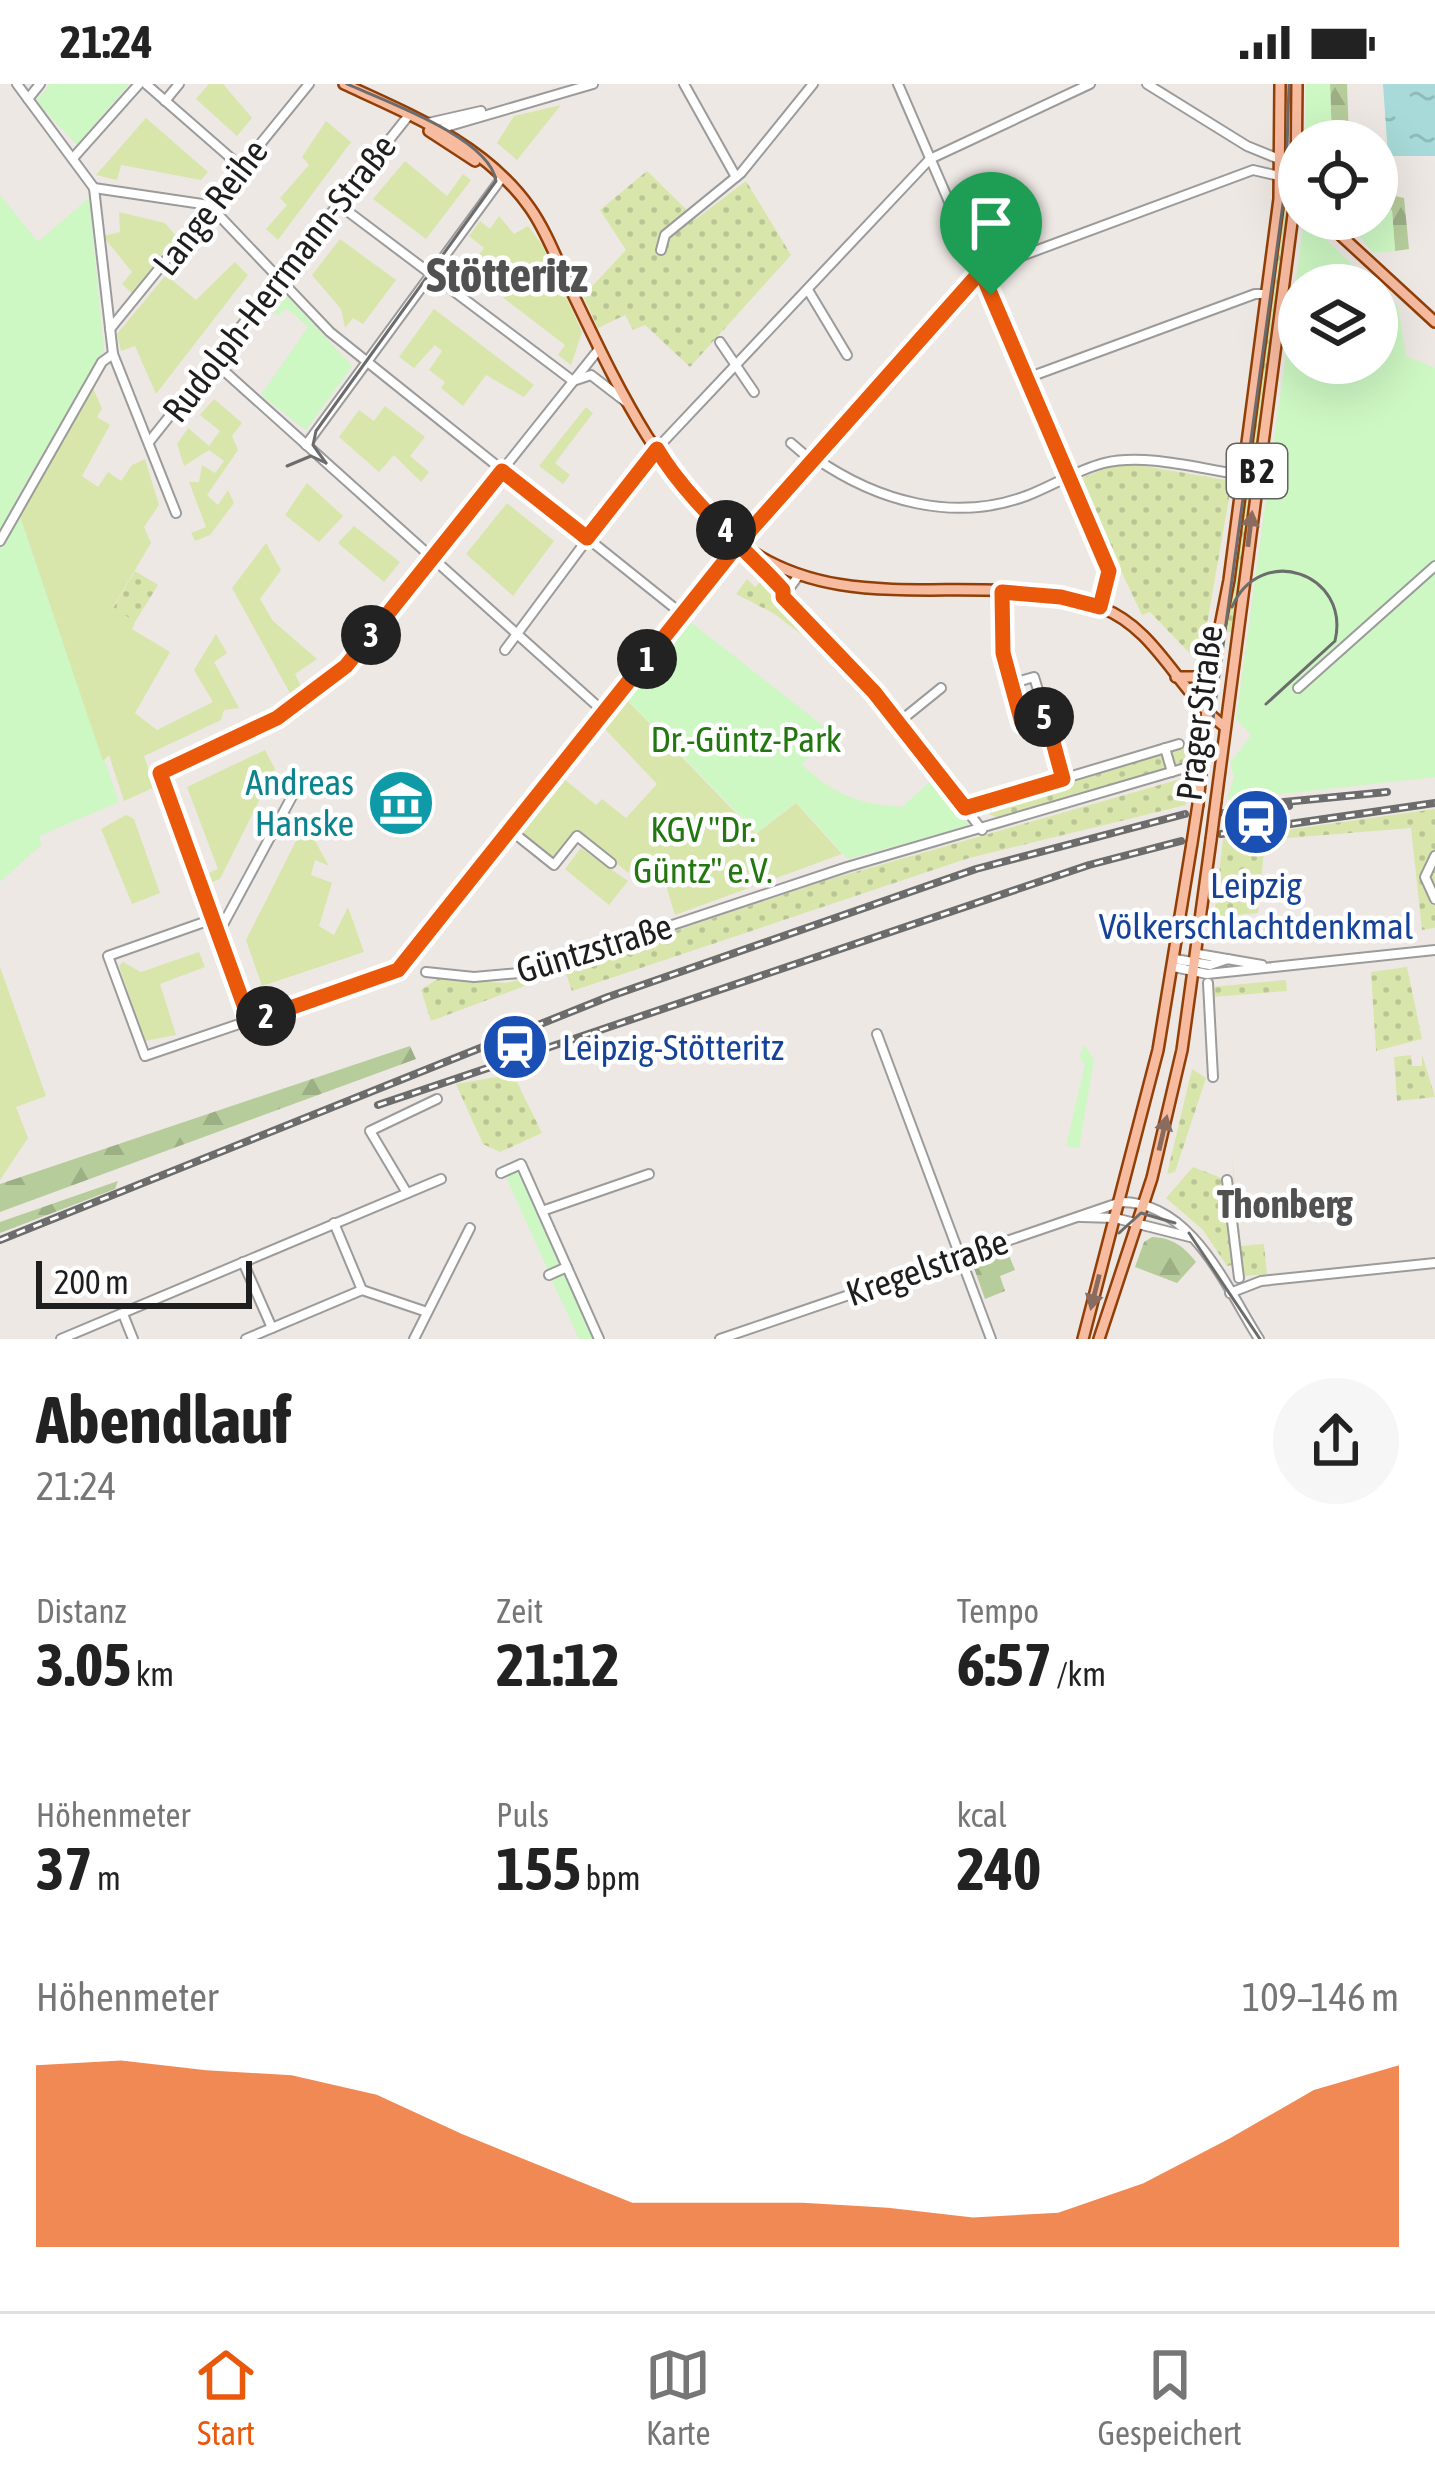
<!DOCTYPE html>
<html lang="de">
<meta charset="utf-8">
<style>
:root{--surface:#fff;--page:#f6f6f6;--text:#222;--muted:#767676;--line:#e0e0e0;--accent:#ea580c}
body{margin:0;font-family:"Asap Condensed",sans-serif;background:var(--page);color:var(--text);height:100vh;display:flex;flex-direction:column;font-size:45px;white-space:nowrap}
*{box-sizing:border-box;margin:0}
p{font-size:39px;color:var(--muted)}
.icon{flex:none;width:66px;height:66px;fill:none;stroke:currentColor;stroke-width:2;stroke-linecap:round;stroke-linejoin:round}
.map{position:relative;height:1255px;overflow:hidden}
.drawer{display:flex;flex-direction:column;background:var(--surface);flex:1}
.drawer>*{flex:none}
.controls{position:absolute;left:1278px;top:36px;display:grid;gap:24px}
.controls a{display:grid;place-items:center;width:120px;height:120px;border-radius:50%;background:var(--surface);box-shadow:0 12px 48px #0002;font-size:60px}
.scale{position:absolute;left:36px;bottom:30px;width:216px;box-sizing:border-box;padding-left:12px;border:6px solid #1e1e1e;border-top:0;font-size:33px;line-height:42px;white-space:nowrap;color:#1e1e1e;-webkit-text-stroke:9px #fff;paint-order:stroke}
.pin{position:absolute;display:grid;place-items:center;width:102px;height:102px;color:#fff;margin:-123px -51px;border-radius:50% 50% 50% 0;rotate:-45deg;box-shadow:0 0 12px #0007}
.pin .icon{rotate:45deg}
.km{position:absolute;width:60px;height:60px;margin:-30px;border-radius:50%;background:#222;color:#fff;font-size:33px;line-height:60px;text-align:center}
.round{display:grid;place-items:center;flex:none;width:126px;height:126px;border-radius:63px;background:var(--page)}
.overview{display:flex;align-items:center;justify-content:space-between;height:204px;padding:0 36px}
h1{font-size:66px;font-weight:700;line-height:90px}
.figures{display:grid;grid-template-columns:repeat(3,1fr);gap:18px;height:204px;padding:12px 36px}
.figures div{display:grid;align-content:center}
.figures b{font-size:60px;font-weight:700}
.figures small{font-size:33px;font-weight:400}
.figures p{font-size:33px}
.chart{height:336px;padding:24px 36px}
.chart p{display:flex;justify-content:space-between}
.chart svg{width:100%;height:216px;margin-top:12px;fill:var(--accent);opacity:.7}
.status{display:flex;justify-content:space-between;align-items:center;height:84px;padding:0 60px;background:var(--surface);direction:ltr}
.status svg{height:33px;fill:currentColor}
.tab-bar{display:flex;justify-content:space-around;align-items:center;height:168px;border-top:3px solid var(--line);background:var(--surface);font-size:33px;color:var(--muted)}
.tab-bar a{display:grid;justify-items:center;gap:6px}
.tab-bar .selected{color:var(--accent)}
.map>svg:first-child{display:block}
.grass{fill:url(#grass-dots)}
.forest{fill:url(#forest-firs)}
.park{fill:#cdf7c3}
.garden{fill:#d8e6ac}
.water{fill:url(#water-ripples)}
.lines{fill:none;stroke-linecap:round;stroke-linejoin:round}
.minor-casing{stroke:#9b9b9b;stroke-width:12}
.major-casing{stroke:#913f07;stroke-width:14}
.minor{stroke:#fff;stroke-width:8}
.major{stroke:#f7bba0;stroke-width:9}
.tram{stroke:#6c6c6c;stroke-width:3}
.rail-casing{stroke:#6c6c6c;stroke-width:8}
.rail{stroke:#fff;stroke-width:3;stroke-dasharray:9;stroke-linecap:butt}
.major-bridge-casing{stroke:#913f07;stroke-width:14;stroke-linecap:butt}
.major-bridge{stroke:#f7bba0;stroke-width:9}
.oneway{fill:#8a6c5f}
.route-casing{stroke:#fff;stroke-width:24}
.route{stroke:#ea580c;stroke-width:15}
.labels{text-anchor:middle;stroke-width:9;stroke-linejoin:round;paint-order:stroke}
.shield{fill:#fff;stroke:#626262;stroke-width:3}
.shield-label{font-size:33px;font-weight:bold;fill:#1e1e1e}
.street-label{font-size:36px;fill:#1e1e1e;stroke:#fff}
.park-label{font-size:36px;fill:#237710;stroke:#fff}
.culture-label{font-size:36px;fill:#0d838f;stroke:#fff;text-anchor:end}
.transit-label{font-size:36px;fill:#164399;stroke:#fff}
.neighbourhood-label{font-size:39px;font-weight:bold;fill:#515151;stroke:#fff}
.district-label{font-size:48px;font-weight:bold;fill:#515151;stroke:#fff}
</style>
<div class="status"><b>21:24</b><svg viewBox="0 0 49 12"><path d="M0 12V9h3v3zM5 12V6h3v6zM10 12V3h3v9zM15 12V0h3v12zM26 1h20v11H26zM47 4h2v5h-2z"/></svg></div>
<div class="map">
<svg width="1435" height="1255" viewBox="0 0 1435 1255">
<defs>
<pattern id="grass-dots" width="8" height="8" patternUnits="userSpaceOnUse" patternTransform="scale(3)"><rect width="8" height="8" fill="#d8e6ac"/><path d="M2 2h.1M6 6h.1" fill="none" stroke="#b9c594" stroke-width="1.8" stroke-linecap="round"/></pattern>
<pattern id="forest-firs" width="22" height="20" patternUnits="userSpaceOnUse" patternTransform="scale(3)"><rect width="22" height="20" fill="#b6cc9b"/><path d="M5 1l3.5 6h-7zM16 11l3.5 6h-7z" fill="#9caf85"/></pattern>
<pattern id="water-ripples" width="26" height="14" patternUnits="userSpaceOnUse" patternTransform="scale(3)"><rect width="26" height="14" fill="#a7dad8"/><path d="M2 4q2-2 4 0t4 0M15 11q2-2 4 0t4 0" fill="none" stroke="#8fbbb9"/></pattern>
</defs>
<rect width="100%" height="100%" fill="#eee8e4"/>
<g class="grass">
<polygon points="647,87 696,135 746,97 791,171 690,283 645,241 633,246 625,231 598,244 583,212 626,166 600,126"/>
<polygon points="1282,118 1287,121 1234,543 1233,549 1220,547"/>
<polygon points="1120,378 1232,397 1200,580 1150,528 1142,531 1078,396"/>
<polygon points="135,487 158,501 135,538 113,524"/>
<polygon points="747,495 755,503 761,498 836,576 773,529 736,510"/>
<polygon points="1184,663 1186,678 1163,686 1020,729 996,733 985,728 986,721"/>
<polygon points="1184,694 1186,721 969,774 572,907 565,887 431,937 421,906 439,894 505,899 544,891 824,797"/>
<polygon points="1435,725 1435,844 1422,846 1411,744 1265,756 1258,829 1214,833 1223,755"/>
<polygon points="1407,883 1422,955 1376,967 1371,888"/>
<polygon points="1286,896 1287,907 1212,913 1212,903"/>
<polygon points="1422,970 1435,1013 1397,1017 1394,973 1411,971 1412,982 1422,982"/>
<polygon points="1192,985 1206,994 1175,1088 1167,1090"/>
<polygon points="513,990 542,1049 500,1068 483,1060 456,1000"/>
<polygon points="1232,1072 1241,1162 1264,1160 1267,1190 1244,1192 1240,1186"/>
<polygon points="1193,1083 1224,1095 1233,1181 1227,1182 1203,1146 1166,1114"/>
</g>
<g class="forest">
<polygon points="1330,0 1347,0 1349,57 1332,57"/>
<polygon points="1377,108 1404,114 1409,165 1395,167 1392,127 1377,123"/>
<polygon points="410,962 416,975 0,1128 0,1100"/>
<polygon points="118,1097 115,1105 0,1149 0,1138"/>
<path d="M 1152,1153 C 1173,1154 1183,1162 1196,1178 L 1177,1199 L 1135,1183 L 1144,1158 Z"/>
<polygon points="1008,1169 1015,1186 1000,1192 1005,1207 985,1215 974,1184 976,1174"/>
</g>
<g class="park">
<polygon points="50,0 129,0 77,61 36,17"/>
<polygon points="1306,0 1330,0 1332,57 1305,57"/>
<polygon points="0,111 38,158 89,114 104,266 15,417 119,718 39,752 42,760 0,798"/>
<polygon points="1377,123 1392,126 1395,167 1373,169 1346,135 1377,135"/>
<polygon points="1308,139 1374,201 1299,201 1299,279 1377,279 1377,203 1398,222 1406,272 1435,284 1435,693 1227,716 1234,693 1230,679 1251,651 1236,635 1303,144"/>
<polygon points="279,204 352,282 306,346 261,311 308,243 287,224 278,231 264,222"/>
<path d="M 689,537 L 826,644 L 811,659 L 812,668 L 802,681 C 835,711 858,720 902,723 L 936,692 L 969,742 L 848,775 L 796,718 L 757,749 L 627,615 Z"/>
<polygon points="1084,961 1094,976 1079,1064 1066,1062 1085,980 1079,973"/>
<polygon points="519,1087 560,1179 548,1186 505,1091"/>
<polygon points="565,1190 595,1255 579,1255 551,1194"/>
</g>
<g class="garden">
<polygon points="209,0 223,0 252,34 237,52 196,15"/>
<polygon points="561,21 517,76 497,59 514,32"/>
<polygon points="146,34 208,88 201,96 121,81 117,96 96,91"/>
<polygon points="326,37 351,58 278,156 266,145 287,121 280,114 309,81 302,73"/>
<polygon points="405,77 447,112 463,90 471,96 426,155 373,115"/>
<polygon points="119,128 165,139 176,152 133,210 122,200 132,188 103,152 120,148"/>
<polygon points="499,132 514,150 528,142 543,162 582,248 571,281 558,271 565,261 467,186 484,164 469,152 480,137 490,145"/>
<polygon points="340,155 396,196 363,240 353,234 345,244 341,225 312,191"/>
<polygon points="235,178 248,191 156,310 135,262 121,267 117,250 166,191 196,216"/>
<polygon points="434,225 534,301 524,313 486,291 463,322 441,304 445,298 429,286 442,267 435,261 414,284 399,273"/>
<polygon points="93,304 102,325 97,333 110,341 82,392 98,403 108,388 121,397 132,381 145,375 159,421 144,443 151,459 113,523 135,538 132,545 170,568 135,629 157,646 213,618 194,586 216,550 227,569 214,578 239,624 224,626 221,636 144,672 155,703 124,717 109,671 103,677 19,429"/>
<polygon points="214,315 242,339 232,352 238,366 207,411 218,421 228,406 234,419 210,451 195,457 191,449 206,443 189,398 199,398 202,381 215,389 224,377 209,366 184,382 177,360 188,344 209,362 220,347 200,331"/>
<polygon points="385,322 425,353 410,372 429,388 421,398 394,371 379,388 339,353 359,326 374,337"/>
<polygon points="586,323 593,329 555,379 570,391 563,400 539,382"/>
<polygon points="307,399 343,432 319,458 285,431"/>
<polygon points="507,419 554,457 513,512 466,470"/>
<polygon points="354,442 400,478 384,498 338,459"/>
<polygon points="266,459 281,486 260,515 273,537 317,575 295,590 303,606 292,613 232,504"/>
<polygon points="626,615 756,750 796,719 842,770 675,831 663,792 643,771 628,789 577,746 553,777 520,750 564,695 596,721 602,715 626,734 657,700 604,644"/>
<polygon points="265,666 275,685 220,795 207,800 204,791 218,785 187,703"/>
<polygon points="126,731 134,735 160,809 132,820 101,745"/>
<polygon points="305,739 329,782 315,776 311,791 332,799 319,842 334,851 348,823 364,868 262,902 246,856"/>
<polygon points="581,764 628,797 609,821 565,785"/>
<polygon points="199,868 205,883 160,900 176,951 145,957 119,882 123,878 141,888"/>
<polygon points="0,883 46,1012 16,1023 28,1054 0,1096"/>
</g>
<polygon class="water" points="1383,0 1435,0 1435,72 1388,72"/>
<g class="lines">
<g class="minor-casing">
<g id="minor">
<polyline points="17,0 94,104 113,270 176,429"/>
<polyline points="146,0 240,82"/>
<polyline points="684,0 736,93"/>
<polyline points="898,0 1109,487 1100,523"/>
<polyline points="1147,0 1247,62 1279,75"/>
<polyline points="28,15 40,0"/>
<polyline points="165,17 179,0"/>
<polyline points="428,39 481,27"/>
<polyline points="439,45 593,0"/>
<polyline points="74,73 139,0"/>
<polyline points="94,104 209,121 330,248 682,530"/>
<polyline points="338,120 573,297 591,291 626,318"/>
<polyline points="661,166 665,151 741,89 813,0"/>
<polyline points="808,206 847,271"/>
<polyline points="110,245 309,0"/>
<polyline points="720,258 754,308"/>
<polyline points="213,277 604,628"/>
<polyline points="1027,294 1255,210 1267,210"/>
<polyline points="149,358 409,31"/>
<polyline points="791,359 812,377"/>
<polyline points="306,361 501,95"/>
<path d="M 815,374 C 877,417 953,439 1026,412 C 1052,402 1077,386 1104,379 C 1146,369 1200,385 1243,391"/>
<polyline points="0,457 102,278 113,270"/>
<polyline points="744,464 783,506"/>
<polyline points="799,491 783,513 875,608 982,746"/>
<polyline points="1002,508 1003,569 1023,639 1046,632 1063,695"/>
<polyline points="505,566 647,375 930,75 1090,0"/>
<polyline points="1010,600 1034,593 1046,632"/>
<polyline points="1298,604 1435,482"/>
<polyline points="899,638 941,604"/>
<polyline points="1165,664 1172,688"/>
<polyline points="965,724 1179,660"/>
<polyline points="509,745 554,781 577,752 611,779"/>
<polyline points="1435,772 1425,793 1435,815"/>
<polyline points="213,835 108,872 145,972 398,886 740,458 981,187 1253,86 1279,92"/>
<polyline points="219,848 296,705 304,700"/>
<polyline points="1198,870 1262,881"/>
<polyline points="1175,875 1210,881 1228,875"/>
<polyline points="1174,883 1207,890 1435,866"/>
<polyline points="426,888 474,893 531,888 847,783 1185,684"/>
<polyline points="1208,899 1213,993"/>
<polyline points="250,938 160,689 277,634 346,582 599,265"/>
<polyline points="877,950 991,1255"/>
<polyline points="501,1089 521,1080 599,1255"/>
<polyline points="1227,1096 1239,1194"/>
<polyline points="407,1109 370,1047 437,1015"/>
<polyline points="542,1127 649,1090"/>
<polyline points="1081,1133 1115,1134 1190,1153"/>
<polyline points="334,1139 362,1206"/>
<polyline points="243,1178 272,1244"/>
<polyline points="549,1191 567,1183"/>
<polyline points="1230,1209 1261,1197 1435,1179"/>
<polyline points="123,1230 133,1255"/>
<polyline points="61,1255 441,1095"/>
<polyline points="246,1255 362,1206 427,1228"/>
<polyline points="414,1255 470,1144"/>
<path d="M 720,1255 L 1121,1118 C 1192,1118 1226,1203 1259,1255"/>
</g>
</g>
<g class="major-casing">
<g id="major">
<path d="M 344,0 C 411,31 486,61 530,124 C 547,148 558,179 571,206 C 614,295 659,397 741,460 C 849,541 984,480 1102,524 C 1157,545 1179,609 1224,642"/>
<polyline points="429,47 475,77"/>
<polyline points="1323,135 1435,238"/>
<polyline points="1176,593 1210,593"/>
<polyline points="1216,717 1296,108 1297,0"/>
<polyline points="1198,720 1210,593 1229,496 1279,115 1280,0"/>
<polyline points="1083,1255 1158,966 1192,759"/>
<polyline points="1099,1255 1152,1094 1182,966 1211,756"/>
</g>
</g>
<use href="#minor" class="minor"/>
<use href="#major" class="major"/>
<g class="tram">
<path d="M 326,379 L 313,361 L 316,347 L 496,97 C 490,54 385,17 347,0"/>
<polyline points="287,382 311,372 326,379"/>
<path d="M 1232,523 C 1260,458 1351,489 1335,557 L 1266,620"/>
<polyline points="1205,694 1286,98 1289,0"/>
<polyline points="1119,1149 1141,1129 1175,1139"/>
<polyline points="1189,1149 1260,1255"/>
</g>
<g class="rail-casing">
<g id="rail">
<polyline points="1274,719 1387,708"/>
<polyline points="1224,729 1289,722"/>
<polyline points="1221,750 1435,719"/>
<polyline points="378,1021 1089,781 1181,757"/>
<polyline points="0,1156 608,913 976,785 1185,730"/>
</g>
</g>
<use href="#rail" class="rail"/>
<g class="major-bridge-casing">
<g id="major-bridge">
<polyline points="1211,756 1216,717"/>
<polyline points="1192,759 1198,720"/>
</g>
</g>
<use href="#major-bridge" class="major-bridge"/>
</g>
<defs><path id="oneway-solid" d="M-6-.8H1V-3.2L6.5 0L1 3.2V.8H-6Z" transform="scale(3)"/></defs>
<g class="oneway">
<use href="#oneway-solid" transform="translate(1250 445) rotate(-83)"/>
<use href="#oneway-solid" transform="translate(1163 1049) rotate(-77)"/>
<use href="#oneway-solid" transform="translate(1095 1208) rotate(104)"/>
</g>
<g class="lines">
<g class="route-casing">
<path id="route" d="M 991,211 L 981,187 L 740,458 L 398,886 L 250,938 L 160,689 L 277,634 L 346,582 L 502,387 L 587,454 L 657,365 C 688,417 742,461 783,506 L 783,513 L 874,608 L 965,724 L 1063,695 L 1046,632 L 1022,639 L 1003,569 L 1002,508 L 1061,513 L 1100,523 L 1109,487 L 991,211"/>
</g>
<use href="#route" class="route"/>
</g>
<defs>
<g id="museum-disc" transform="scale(3.45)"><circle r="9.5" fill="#0f9aa8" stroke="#fff"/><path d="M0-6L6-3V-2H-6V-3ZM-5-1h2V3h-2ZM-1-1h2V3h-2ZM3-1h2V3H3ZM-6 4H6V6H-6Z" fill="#fff"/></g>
<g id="station-disc" transform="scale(3.45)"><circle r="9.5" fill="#1a4fb4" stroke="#fff"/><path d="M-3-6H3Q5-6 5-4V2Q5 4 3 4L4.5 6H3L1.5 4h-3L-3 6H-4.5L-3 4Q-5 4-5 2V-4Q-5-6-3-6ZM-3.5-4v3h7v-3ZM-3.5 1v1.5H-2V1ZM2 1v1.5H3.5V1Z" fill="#fff"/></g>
</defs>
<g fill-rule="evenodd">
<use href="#museum-disc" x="401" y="719"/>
<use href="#station-disc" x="1256" y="738"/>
<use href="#station-disc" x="515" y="963"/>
</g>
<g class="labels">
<rect class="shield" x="1227" y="360" width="60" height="54" rx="9"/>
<g class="shield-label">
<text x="1257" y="399">B 2</text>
</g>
<g class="street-label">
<text transform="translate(210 123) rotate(-52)" y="13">Lange Reihe</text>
<text transform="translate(279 194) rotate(-52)" y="13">Rudolph-Herrmann-Straße</text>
<text transform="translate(1199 629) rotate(-83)" y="13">Prager Straße</text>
<text transform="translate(594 864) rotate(-17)" y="13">Güntzstraße</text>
<text transform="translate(927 1183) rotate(-19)" y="13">Kregelstraße</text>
</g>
<g class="park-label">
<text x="746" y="668">Dr.-Güntz-Park</text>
<text x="703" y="758">KGV "Dr.<tspan x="703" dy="41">Güntz" e.V.</tspan></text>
</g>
<g class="culture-label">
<text x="354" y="711">Andreas<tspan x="354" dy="41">Hanske</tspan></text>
</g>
<g class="transit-label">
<text x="1256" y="814">Leipzig<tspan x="1256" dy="41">Völkerschlachtdenkmal</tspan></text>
<text x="562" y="976" text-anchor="start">Leipzig-Stötteritz</text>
</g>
<g class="neighbourhood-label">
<text x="1285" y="1134">Thonberg</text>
</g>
<g class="district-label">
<text x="507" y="208">Stötteritz</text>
</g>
</g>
</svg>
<div class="controls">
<a><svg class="icon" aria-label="locate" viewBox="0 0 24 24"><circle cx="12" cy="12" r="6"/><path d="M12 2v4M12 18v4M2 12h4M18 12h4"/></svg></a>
<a><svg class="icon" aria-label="layers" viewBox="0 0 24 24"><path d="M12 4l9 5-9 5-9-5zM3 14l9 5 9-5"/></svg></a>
</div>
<div class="scale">200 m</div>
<div class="pin" style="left:991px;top:211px;background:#1e9e55"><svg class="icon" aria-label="arrive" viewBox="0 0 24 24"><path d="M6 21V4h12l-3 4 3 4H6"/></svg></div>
<b class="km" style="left:647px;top:575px">1</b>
<b class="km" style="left:266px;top:932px">2</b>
<b class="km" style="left:371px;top:551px">3</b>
<b class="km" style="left:726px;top:446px">4</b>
<b class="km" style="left:1044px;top:633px">5</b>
</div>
<section class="drawer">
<div class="overview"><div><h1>Abendlauf</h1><p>21:24</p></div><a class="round"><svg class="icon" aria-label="share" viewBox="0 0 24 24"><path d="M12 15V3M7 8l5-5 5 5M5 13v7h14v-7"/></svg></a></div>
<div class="figures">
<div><p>Distanz</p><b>3.05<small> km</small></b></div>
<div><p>Zeit</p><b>21:12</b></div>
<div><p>Tempo</p><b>6:57<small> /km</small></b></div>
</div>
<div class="figures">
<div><p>Höhenmeter</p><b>37<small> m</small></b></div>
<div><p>Puls</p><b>155<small> bpm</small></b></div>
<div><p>kcal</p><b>240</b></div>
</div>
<div class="chart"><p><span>Höhenmeter</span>109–146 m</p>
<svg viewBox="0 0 160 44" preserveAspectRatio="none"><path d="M0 44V7L10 6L20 8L30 9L40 13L50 21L60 28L70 35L80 35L90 35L100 36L110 38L120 37L130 31L140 22L150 12L160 7V44z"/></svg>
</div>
</section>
<nav class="tab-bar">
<a class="selected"><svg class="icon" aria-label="home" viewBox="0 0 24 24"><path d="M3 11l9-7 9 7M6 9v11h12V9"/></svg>Start</a>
<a><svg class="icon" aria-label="map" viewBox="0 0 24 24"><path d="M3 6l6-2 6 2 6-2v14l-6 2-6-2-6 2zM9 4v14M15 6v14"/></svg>Karte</a>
<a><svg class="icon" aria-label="saved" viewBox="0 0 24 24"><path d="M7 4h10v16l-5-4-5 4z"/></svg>Gespeichert</a>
</nav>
